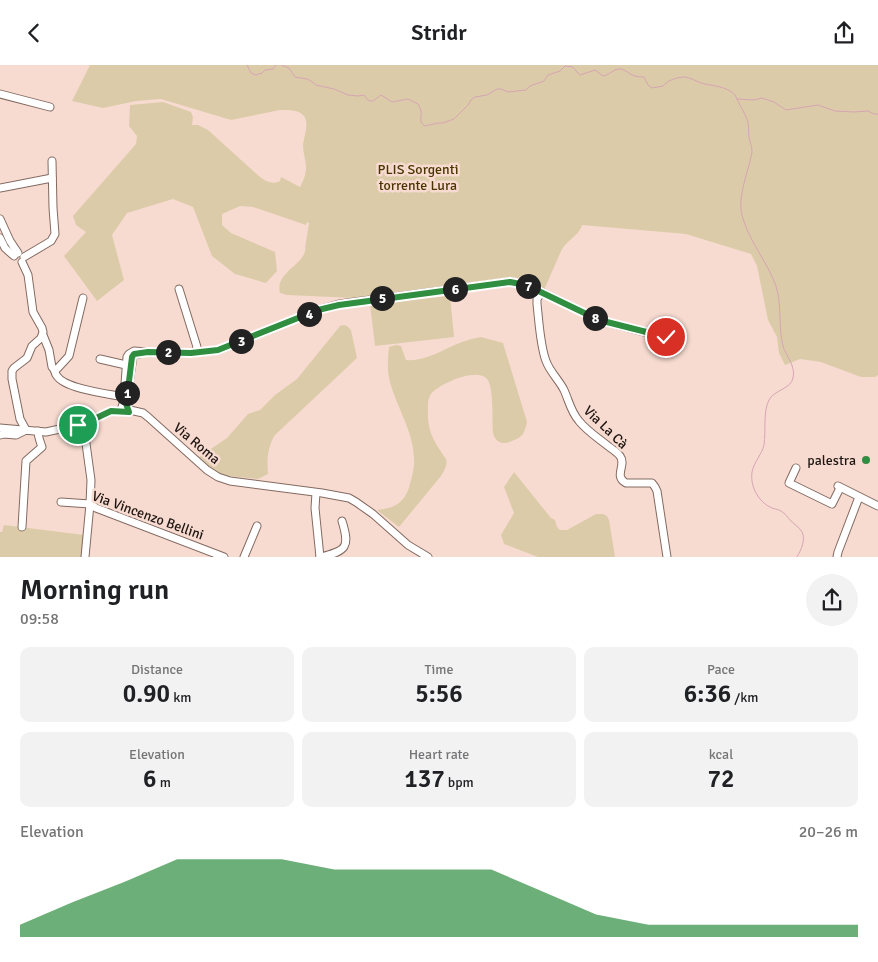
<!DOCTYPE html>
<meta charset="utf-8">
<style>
:root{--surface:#fff;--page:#f2f2f2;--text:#202124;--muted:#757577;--accent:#308e40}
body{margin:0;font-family:Signika,sans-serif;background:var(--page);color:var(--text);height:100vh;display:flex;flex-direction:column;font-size:19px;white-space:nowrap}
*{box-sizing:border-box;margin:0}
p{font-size:16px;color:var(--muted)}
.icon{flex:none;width:28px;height:28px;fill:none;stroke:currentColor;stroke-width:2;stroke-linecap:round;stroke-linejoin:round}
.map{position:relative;height:492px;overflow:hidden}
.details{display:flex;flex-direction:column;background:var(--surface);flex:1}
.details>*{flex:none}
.pin{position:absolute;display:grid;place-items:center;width:42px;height:42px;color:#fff;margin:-21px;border:2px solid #fff;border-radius:50%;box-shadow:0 1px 5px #0007}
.km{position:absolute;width:25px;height:25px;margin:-12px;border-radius:50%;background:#222;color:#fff;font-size:14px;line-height:25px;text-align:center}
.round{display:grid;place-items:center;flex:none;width:52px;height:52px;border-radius:26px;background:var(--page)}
.summary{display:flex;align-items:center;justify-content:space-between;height:85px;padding:0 20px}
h1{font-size:28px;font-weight:600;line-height:38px}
.figures{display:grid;grid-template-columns:repeat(3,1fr);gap:8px;height:85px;padding:5px 20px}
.figures div{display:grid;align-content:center;border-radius:10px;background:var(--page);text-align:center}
.figures b{font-size:25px;font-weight:600}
.figures small{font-size:14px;font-weight:400}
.figures p{font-size:14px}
.chart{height:140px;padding:10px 20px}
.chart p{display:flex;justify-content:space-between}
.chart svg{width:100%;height:90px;margin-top:5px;fill:var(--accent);opacity:.7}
header{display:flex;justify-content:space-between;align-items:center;height:65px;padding:0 20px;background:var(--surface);font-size:22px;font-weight:600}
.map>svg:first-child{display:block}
.green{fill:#dccba9}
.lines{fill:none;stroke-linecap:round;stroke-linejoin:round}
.stream{stroke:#d6a5b3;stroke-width:1}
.minor-casing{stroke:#836a61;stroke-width:9}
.minor{stroke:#fff;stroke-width:7}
.route-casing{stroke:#fff;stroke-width:10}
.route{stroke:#308e40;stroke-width:6}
.poi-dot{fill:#308e40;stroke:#f7dbd0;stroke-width:2}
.labels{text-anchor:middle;stroke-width:5;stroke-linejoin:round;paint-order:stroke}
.park-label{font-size:14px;fill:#4a3500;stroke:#f7dbd0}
.street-label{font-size:14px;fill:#1e1511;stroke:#f7dbd0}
.poi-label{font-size:14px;fill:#1e1511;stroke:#f7dbd0;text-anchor:end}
</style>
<header><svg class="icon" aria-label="back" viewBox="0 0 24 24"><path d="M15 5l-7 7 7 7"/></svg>Stridr<svg class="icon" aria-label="share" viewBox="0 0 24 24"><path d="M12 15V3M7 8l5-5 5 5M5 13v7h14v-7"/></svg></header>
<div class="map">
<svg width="878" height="492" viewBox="0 0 878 492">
<rect width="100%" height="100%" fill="#f7dbd0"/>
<g class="green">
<path d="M 90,0 L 878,0 L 878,310 L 875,312 L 861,312 L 821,297 L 800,294 L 785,300 L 779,288 L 777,272 L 768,255 L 757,201 L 751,189 L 686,169 L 582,160 C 580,169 568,175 562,184 L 544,225 L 528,217 L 513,213 L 387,228 L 354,233 L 287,230 L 280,228 C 275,210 299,201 304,189 C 306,186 305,181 306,177 C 307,171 308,164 309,158 L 307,157 L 306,160 L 253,142 L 240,141 L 222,149 L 222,160 L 231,168 L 275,187 L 277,206 L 266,218 L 235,209 L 212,191 L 193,142 L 173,134 L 127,148 L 112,170 L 124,215 L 97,236 L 64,191 L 86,167 L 76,160 L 73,151 L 136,79 L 137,71 L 129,61 L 130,40 L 163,37 L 191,47 L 193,52 L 192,60 L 198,60 L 208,65 L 260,112 C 265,116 273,120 280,116 L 281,112 L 300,122 C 303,116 306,110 306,103 C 306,96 303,88 303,80 C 304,71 310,57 303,50 C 297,44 287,45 280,45 L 231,55 L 161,34 L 136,36 L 103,43 L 72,36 Z"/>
<polygon points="450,231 454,272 375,281 370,239"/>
<path d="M 344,260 L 347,261 L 351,265 L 357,293 L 275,370 C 267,383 267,395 268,409 L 258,414 L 219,410 L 199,392 L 227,373 L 248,349 L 260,345 L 275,330 L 297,314 L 340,261 Z"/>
<path d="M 481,272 L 503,278 L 527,357 C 526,361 525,365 523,369 C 520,373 516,374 512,376 C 502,380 496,378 493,368 C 492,356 494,322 487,314 C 477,302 439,319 431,329 C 428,333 428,340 428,344 C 427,367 434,376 446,394 C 448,400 444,406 441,411 L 399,462 L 377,445 C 395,443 405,438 410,419 C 412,412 415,401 414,393 C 413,364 395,340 389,313 C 387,303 388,293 389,282 L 396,280 L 401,281 L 406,295 C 420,296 431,291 444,285 C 456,279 468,274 481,272 Z"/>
<polygon points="514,407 551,453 555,455 557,462 560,465 567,465 596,449 603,449 607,451 609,455 615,492 538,492 504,479 501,470 514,448 504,422"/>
<polygon points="4,460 84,470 83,492 0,492 0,467 2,467"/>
</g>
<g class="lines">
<g class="stream">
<polyline points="247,0 251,8 256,10 262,8 265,5 273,4 276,0"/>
<path d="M 281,0 L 289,3 L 295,12 L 307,14 L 311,16 L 316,20 L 334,24 L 348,30 L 358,31 L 364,30 L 369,36 L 373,36 L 381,30 L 392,37 L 408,34 L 418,39 C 419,41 420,43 421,46 C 422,52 418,57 425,61 L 438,58 L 443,58 L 454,54 L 468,40 L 471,35 L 475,32 L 487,30 L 497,24 L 501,24 L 508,27 L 526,25 L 530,21 L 544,16 L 548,10 L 560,6 L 565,1 L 573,2 L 577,7 L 580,10 L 595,5 L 603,11 C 608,10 611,7 615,5 C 624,1 627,9 635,11 C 638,12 641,12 644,12 L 648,20 L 652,23 L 663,21 C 668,15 677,12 685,12 C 691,13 696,16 701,18 C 712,21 727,21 735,30 C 739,39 745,48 748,57 C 749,62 748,67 749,72 C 750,77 752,82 752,87 C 749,105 737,132 742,150 C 748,175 767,196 776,221 C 782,240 778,261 783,281 C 786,291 796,301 793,313 C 791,324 774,325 769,335 C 763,346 766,366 764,380 C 762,389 754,397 752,407 C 750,421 758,436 770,442 C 773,444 778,444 781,446 C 785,448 788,453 791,456 C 794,459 800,463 802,467 C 806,475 801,485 797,492"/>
<polyline points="737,34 754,35 762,33 774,37 786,45 818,40 835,46 854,47 868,46 874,49 878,49"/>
</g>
<g class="minor-casing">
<g id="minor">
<polyline points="0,29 50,42"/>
<polyline points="0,123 52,113"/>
<polyline points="0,154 10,176 18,188"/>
<polyline points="0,173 5,183 14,191"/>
<polyline points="24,192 51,176 55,169 53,143 52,96"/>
<polyline points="179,224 197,282 196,285 194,287"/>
<path d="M 542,227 L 537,234 L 537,239 C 539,256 540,280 546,296 C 550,307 559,315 564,325 C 569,336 571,347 579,356 C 587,366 598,373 608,381 C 612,384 617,387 620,391 C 627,400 613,411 626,418 L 652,418 L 655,422 L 657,426 L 667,492"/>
<polyline points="43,270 49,285 52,302 54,304 57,304 69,291 83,233"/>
<polyline points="100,294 126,300"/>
<path d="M 54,304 C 55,307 55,309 57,311 C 65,324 109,329 124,332"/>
<polyline points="129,318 133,292 134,289 139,289"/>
<polyline points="129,347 122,342 124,336 124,332 127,292 129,289 134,286 147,287 191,288 219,285 318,245 339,239 510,217 527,220 599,255 666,273"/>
<polyline points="82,358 84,364 91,415 90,439 85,492"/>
<polyline points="0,363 46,367 78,360 90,356 111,346 129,347 130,345 143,348 148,352 207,405 218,412 230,416 322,428 349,433 356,437 373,449 408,480 428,492"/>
<polyline points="0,370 4,369 16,370 26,365 20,354 12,314 12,306 14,303 27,293 32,281 41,273 43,267 42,263 33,247 28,210 22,197"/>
<polyline points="796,403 789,418 832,439 840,423"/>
<polyline points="838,421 878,441"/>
<polyline points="316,428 315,443 320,492"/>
<polyline points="61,437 90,439 96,443 224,492"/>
<path d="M 22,462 L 26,396 L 42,382 C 40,376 38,372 38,366"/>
<polyline points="244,492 257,461"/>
<path d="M 320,492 C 347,486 350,482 342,456"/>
<polyline points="837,492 838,487 859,432"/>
</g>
</g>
<use href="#minor" class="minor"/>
</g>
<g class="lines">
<g class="route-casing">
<polyline id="route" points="78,360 90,356 111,346 129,347 125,336 127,332 132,292 134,289 148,287 191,288 218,285 318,245 339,240 510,217 526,220 599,255 666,272"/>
</g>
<use href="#route" class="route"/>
</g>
<circle class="poi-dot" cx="866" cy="395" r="5"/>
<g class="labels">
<g class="park-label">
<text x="418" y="109">PLIS Sorgenti<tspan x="418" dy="16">torrente Lura</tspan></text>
</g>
<g class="street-label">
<text transform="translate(606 362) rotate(44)" y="5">Via La Cà</text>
<text transform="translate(197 378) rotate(40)" y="5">Via Roma</text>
<text transform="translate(148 450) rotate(20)" y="5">Via Vincenzo Bellini</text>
</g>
<g class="poi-label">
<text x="856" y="400">palestra</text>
</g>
</g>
</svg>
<div class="pin" style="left:78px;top:360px;background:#1e9e55"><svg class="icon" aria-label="arrive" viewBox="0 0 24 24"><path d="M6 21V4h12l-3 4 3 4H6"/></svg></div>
<div class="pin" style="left:666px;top:272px;background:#d93025"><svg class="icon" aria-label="check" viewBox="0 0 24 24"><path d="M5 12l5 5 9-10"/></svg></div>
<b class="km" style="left:127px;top:328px">1</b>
<b class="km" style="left:168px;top:287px">2</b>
<b class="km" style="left:241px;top:276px">3</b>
<b class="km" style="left:309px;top:249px">4</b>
<b class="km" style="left:382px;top:233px">5</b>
<b class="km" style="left:455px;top:224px">6</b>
<b class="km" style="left:528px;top:221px">7</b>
<b class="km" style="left:595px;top:253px">8</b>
</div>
<section class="details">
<div class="summary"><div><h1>Morning run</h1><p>09:58</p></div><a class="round"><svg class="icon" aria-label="share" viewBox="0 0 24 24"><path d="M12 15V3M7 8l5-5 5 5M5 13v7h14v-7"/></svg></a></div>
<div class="figures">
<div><p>Distance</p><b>0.90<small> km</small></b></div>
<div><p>Time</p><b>5:56</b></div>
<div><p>Pace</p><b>6:36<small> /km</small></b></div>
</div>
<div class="figures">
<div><p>Elevation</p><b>6<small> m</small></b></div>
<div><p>Heart rate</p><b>137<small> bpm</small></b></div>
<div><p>kcal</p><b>72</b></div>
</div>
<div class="chart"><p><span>Elevation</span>20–26 m</p>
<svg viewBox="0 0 160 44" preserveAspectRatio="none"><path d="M0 44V38L10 27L20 17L30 6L40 6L50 6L60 11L70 11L80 11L90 11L100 22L110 33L120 38L130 38L140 38L150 38L160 38V44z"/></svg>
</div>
</section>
